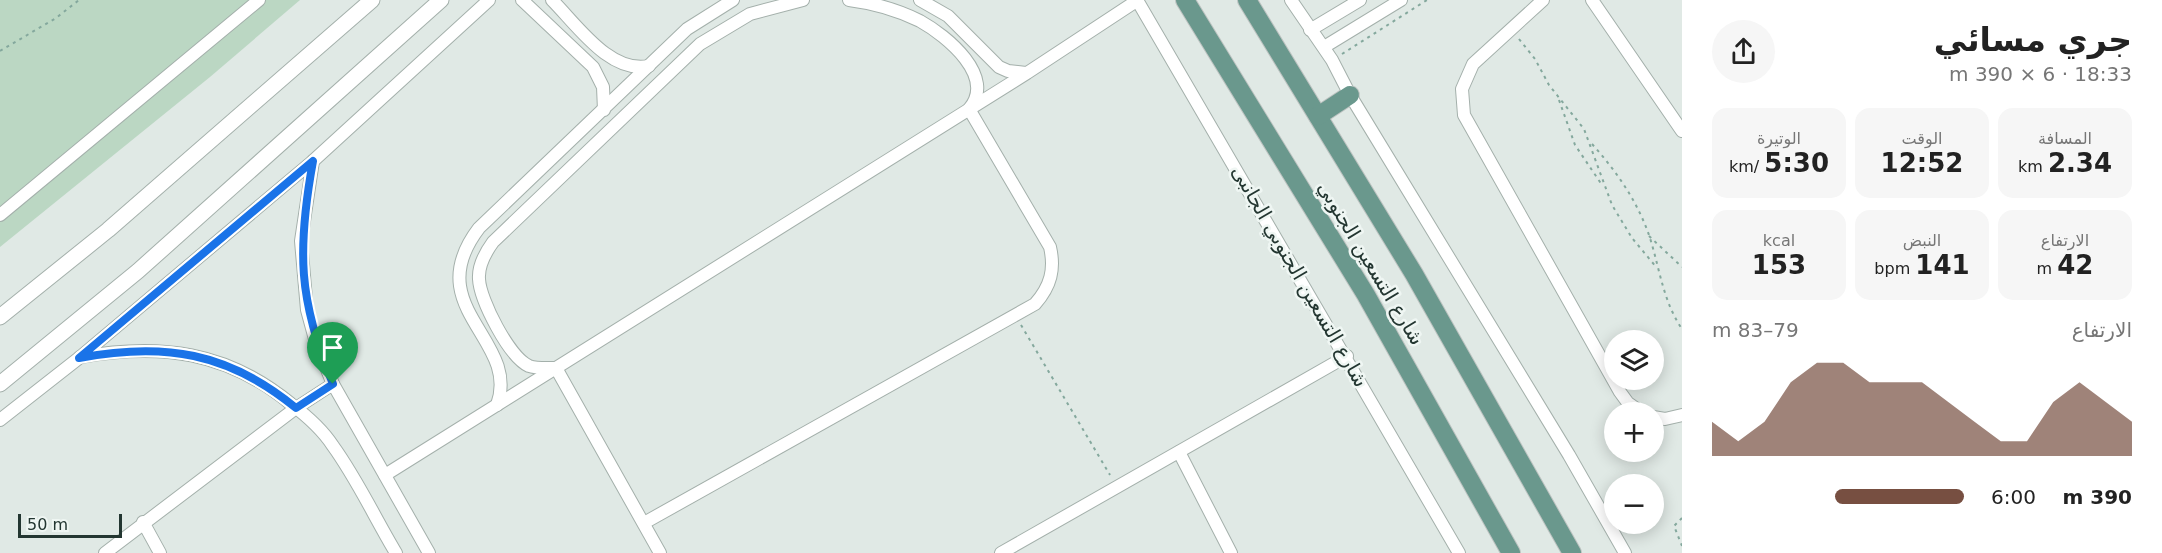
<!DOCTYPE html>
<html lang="ar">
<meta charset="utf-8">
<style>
:root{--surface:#fff;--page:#f6f6f6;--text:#222;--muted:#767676;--accent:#774f41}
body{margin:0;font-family:"DejaVu Sans","Noto Naskh Arabic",sans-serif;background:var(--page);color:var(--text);direction:rtl;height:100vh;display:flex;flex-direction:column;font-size:22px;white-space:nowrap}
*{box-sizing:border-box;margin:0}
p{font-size:20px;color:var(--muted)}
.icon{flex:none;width:33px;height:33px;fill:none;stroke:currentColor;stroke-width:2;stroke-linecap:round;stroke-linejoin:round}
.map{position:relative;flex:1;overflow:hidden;direction:ltr}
.details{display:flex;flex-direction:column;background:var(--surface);width:480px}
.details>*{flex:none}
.buttons{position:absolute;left:1604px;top:330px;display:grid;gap:12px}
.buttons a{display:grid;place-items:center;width:60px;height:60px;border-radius:50%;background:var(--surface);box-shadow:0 3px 15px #0003;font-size:30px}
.scale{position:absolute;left:18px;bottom:15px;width:104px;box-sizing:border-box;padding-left:6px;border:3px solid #233631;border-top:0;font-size:16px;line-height:21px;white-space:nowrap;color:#233631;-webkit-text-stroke:4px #eff6f3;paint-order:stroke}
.pin{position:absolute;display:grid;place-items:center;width:51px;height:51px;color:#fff;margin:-62px -26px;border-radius:50% 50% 50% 0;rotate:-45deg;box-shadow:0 0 6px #0007}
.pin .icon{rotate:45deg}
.round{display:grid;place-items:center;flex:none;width:63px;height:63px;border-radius:32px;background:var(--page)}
.headline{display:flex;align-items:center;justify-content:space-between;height:102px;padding:0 30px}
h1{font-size:33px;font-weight:700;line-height:45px}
.metrics{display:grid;grid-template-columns:repeat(3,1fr);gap:9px;height:102px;padding:6px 30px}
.metrics div{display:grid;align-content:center;border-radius:15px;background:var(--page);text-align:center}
.metrics b{font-size:26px;font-weight:700}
.metrics small{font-size:16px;font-weight:400}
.metrics p{font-size:16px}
.chart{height:168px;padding:12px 30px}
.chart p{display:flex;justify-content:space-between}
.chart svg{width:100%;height:108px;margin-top:6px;fill:var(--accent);opacity:.7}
ul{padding:0 30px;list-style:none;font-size:20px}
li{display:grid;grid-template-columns:96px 72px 1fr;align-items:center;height:45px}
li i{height:15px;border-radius:8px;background:var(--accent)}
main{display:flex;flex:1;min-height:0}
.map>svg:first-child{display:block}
.green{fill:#bbd7c3}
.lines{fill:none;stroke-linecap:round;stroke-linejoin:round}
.minor-casing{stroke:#a4b0ab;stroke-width:14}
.tertiary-casing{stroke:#a4b0ab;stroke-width:17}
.primary-casing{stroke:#bdc3c1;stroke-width:20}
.path{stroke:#84a89d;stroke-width:2;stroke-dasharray:3 4.5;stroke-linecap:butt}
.minor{stroke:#fff;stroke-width:12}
.tertiary{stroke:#fff;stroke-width:15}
.primary{stroke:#6a988d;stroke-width:18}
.route-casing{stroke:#fff;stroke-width:12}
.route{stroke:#1a73e8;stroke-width:8}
.labels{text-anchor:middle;stroke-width:5;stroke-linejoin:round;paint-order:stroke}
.street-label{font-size:20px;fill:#233631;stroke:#eff6f3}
</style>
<main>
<section class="details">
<div class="headline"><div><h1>جري مسائي</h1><p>18:33 · 6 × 390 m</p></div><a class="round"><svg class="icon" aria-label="share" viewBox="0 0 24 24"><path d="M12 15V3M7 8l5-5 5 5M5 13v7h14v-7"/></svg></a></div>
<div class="metrics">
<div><p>المسافة</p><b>2.34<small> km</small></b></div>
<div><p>الوقت</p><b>12:52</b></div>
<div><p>الوتيرة</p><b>5:30<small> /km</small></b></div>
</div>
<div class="metrics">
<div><p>الارتفاع</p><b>42<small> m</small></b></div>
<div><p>النبض</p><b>141<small> bpm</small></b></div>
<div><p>kcal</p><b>153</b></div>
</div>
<div class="chart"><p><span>الارتفاع</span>79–83 m</p>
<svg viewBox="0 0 160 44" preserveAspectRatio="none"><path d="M0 44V30L10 38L20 30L30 14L40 6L50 6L60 14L70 14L80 14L90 22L100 30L110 38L120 38L130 22L140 14L150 22L160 30V44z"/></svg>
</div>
<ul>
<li><b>390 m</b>6:00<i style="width:51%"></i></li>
</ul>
</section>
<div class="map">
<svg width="1682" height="553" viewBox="0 0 1682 553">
<rect width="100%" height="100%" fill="#e0e9e5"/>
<polygon class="green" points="0,0 300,0 210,77 0,247"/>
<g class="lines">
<g class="minor-casing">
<g id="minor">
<polyline points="522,0 593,67 603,87 604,110"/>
<path d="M 552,0 C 577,25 610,74 649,66"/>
<polyline points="920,0 948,16 999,67 1008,71 1026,73"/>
<polyline points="1137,0 1459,553"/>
<polyline points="1291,0 1332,60 1350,95 1569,455 1625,553"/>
<polyline points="1543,0 1473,64 1462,89 1464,115 1620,392 1628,403 1641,412"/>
<polyline points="1592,0 1682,131"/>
<polyline points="1310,30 1360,0"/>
<polyline points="1324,47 1401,0"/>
<polyline points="313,161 301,241 307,310 316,343 333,384 429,553"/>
<polyline points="0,215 259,0"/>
<path d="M 80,357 C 160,343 227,351 291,404 C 307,416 322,429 333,446 C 357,479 375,518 396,553"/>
<path d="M 497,405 C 521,339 418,308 479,228 L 687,29 L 733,0"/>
<polyline points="1653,417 1665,419 1682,415"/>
<polyline points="0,420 79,358 313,161 489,0"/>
<polyline points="1179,452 1231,553"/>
<polyline points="385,475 1027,73 1138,0"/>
<polyline points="143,522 160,553"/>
<path d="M 644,523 L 1035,304 C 1051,286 1055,269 1050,247 L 969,109 C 997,77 947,36 920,21 C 898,10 873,3 849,0"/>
<polyline points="105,553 296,408 333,384"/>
<path d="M 660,553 L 556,368 C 547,368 537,369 529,366 C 509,357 480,300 479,279 C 478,265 485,253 493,242 L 700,44 L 750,14 L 803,0"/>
<polyline points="1001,553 1347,356"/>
</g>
</g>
<g class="tertiary-casing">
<g id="tertiary">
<polyline points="0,317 108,230 372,0"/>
<polyline points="0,384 138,271 441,0"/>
</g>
</g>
<g class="primary-casing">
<g id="primary">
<polyline points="1185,0 1366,295 1511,553"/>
<polyline points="1247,0 1414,274 1572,553"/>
<polyline points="1318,116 1350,95"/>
</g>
</g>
<g class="path">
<polyline points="1519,39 1535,59 1549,85 1584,129 1612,205 1632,238 1657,268"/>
<polyline points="0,51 56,18 79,0"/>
<polyline points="1342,54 1427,0"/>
<polyline points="1559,100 1575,145 1602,185"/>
<path d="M 1592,144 C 1617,172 1638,202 1650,238 C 1660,270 1663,301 1682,329"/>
<polyline points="1649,236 1682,267"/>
<polyline points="1021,325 1110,475"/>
<polyline points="1682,518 1674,526 1682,546"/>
</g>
<use href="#minor" class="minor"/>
<use href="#tertiary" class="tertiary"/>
<use href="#primary" class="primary"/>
</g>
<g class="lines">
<g class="route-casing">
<path id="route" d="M 313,161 C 297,249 298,300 333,384 L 296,408 C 228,352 164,342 79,358 Z"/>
</g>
<use href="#route" class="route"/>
</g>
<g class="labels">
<g class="street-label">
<text transform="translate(1371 263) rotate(59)" y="7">شارع التسعين الجنوبي</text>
<text transform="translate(1300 276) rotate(60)" y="7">شارع التسعين الجنوبي الجانبى</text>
</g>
</g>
</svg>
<div class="buttons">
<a><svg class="icon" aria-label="layers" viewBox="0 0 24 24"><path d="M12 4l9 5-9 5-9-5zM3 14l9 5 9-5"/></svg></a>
<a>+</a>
<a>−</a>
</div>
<div class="scale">50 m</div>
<div class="pin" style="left:333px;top:384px;background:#1e9e55"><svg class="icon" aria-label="arrive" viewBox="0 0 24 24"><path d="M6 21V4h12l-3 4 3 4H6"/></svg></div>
</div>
</main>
